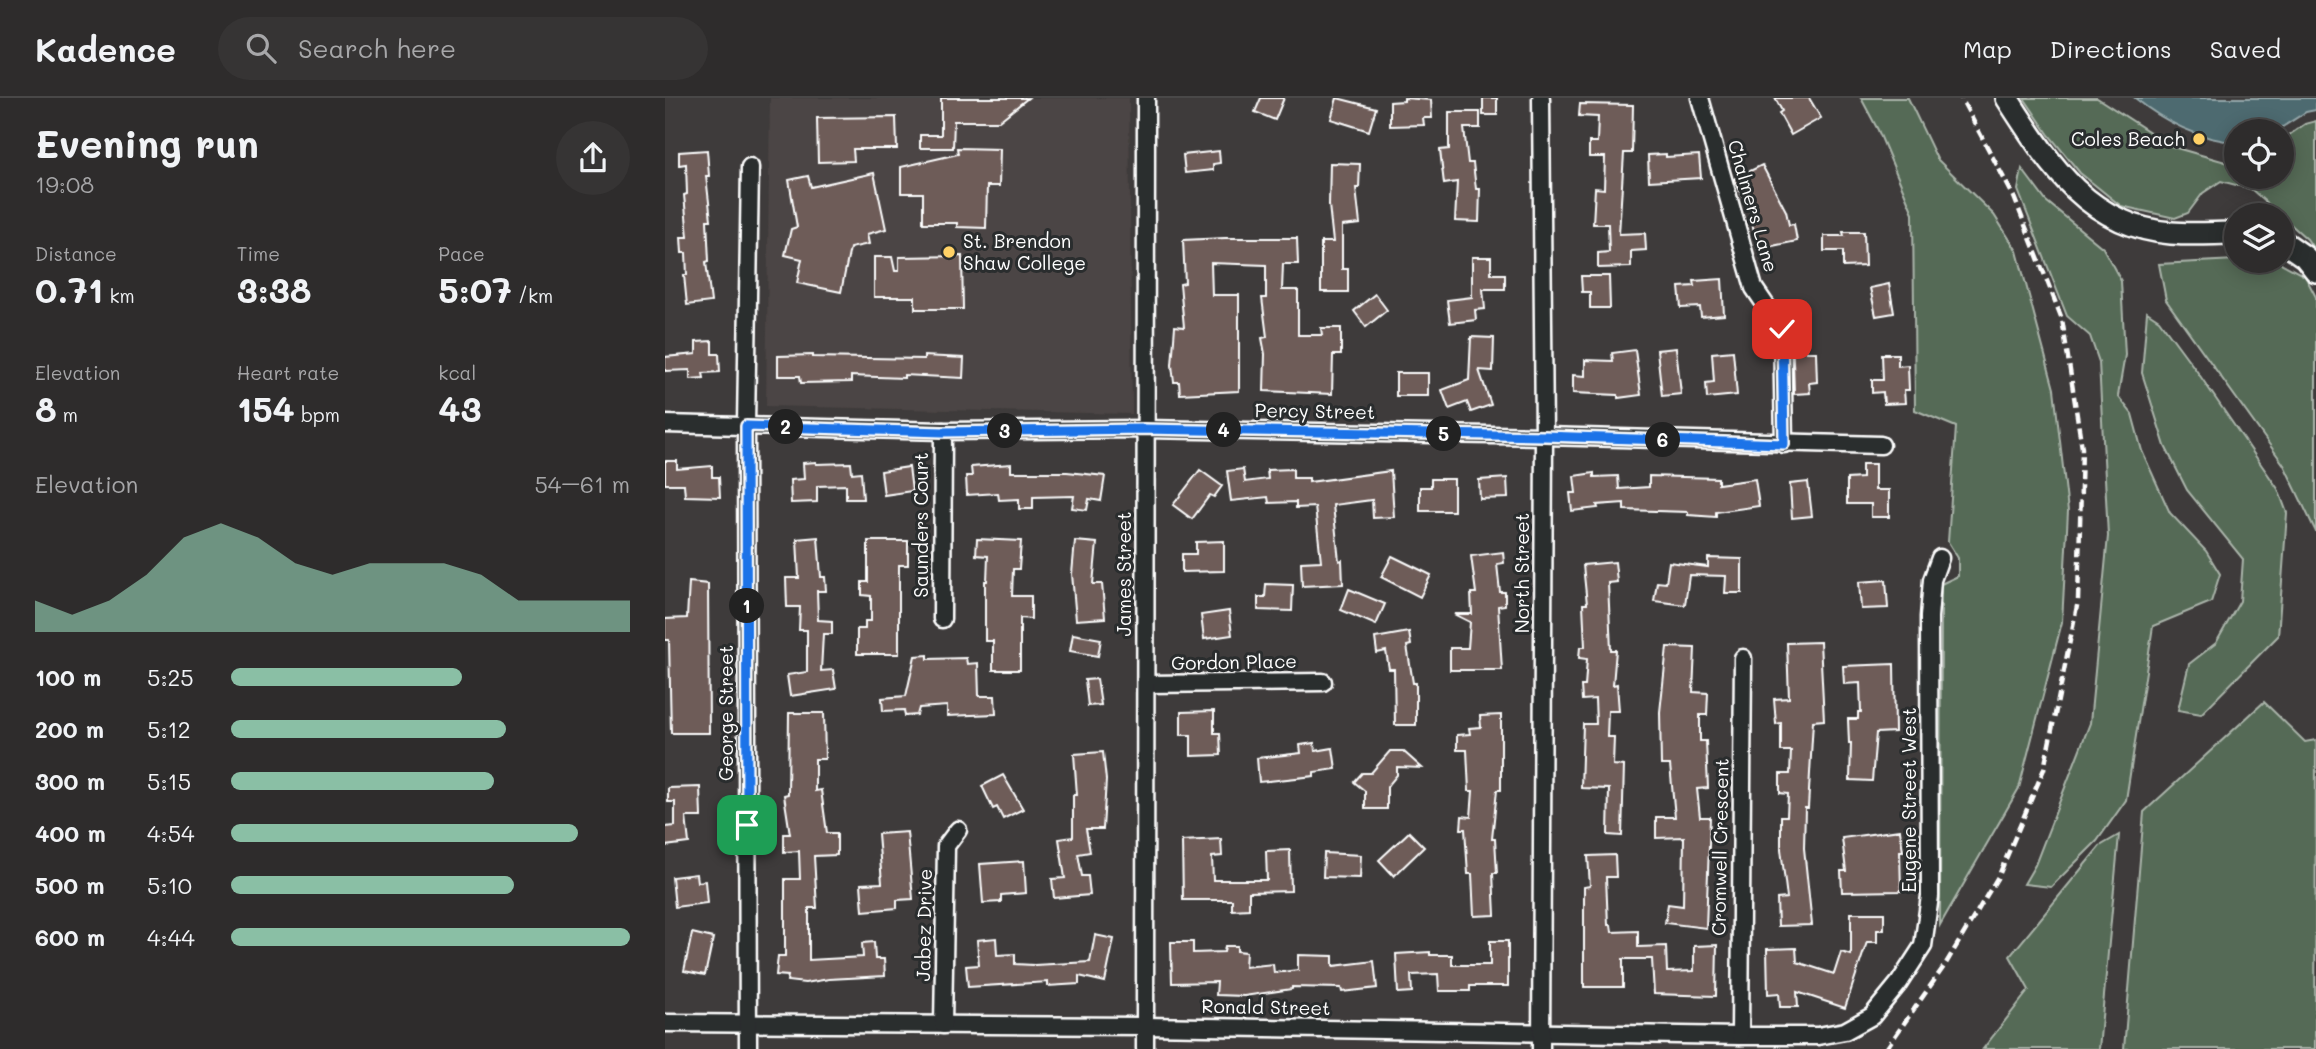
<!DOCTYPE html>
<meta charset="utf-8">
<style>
:root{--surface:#2e2c2c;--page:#363434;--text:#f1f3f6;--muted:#a7a7a9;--line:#494848;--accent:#8abfa5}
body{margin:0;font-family:Mali,sans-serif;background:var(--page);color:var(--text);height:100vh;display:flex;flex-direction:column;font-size:26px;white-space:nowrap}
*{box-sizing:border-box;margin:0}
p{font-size:23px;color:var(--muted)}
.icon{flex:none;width:38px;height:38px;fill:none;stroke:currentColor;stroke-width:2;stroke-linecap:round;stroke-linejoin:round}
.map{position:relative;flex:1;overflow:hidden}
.side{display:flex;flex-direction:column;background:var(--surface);width:665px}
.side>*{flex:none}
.fabs{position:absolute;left:1559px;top:21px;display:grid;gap:14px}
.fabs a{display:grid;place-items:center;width:70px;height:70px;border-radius:50%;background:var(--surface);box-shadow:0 4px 18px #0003,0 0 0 2px var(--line);font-size:35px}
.pin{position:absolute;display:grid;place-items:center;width:60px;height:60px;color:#fff;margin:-30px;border-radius:14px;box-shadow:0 4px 10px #0006}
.km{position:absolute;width:35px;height:35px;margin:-18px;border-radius:50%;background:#222;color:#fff;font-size:19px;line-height:35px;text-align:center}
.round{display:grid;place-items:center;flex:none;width:74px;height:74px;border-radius:37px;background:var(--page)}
.overview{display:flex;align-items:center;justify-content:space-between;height:119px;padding:0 35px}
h1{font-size:38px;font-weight:700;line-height:52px}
.metrics{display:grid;grid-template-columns:repeat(3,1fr);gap:10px;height:119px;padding:7px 35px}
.metrics div{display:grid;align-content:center}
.metrics b{font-size:35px;font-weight:700}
.metrics small{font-size:19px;font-weight:400}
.metrics p{font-size:19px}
.chart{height:196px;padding:14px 35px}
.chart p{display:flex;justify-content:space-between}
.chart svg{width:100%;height:126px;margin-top:7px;fill:var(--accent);opacity:.7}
ul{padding:0 35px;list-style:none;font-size:23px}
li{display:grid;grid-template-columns:112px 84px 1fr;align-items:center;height:52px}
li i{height:18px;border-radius:9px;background:var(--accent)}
header{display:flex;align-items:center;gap:42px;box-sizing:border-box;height:98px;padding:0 35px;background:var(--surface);border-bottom:2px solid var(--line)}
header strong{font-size:33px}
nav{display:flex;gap:38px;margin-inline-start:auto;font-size:24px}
.search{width:490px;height:63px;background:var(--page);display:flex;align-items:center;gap:18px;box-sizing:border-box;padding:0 24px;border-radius:38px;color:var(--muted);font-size:26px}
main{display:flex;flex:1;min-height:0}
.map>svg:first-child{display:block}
.built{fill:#4c4544}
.green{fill:#556a56;stroke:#aab4aa;stroke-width:2}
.water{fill:#4d6b70;stroke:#94a6a9;stroke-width:2}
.building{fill:#6e5b59;stroke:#fff;stroke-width:2}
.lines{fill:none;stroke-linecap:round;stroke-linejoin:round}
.minor-casing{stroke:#fff;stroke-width:21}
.tertiary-casing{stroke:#fff;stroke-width:26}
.minor{stroke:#2a2d2e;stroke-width:16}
.tertiary{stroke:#2a2d2e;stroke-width:21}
.rail{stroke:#fff;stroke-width:4.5;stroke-dasharray:10 5;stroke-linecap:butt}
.route-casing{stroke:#fff;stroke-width:14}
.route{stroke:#1a73e8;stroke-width:9}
.poi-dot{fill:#ffd166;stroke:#2a2d2e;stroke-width:2.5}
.labels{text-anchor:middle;stroke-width:6;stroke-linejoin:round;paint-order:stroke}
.poi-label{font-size:19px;fill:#fff;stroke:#2a2d2e;text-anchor:end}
.street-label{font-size:19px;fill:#fff;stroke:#2a2d2e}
</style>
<header>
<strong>Kadence</strong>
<div class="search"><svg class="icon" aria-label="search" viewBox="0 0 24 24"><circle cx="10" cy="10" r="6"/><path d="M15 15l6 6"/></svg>Search here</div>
<nav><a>Map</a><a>Directions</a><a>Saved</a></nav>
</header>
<main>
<section class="side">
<div class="overview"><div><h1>Evening run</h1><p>19:08</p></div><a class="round"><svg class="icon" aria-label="share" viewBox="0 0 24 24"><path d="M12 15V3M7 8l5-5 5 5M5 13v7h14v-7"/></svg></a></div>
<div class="metrics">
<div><p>Distance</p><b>0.71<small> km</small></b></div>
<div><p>Time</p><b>3:38</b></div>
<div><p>Pace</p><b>5:07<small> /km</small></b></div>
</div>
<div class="metrics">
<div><p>Elevation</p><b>8<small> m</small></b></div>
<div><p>Heart rate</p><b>154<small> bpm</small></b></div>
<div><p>kcal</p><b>43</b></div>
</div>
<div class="chart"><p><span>Elevation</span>54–61 m</p>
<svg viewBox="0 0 160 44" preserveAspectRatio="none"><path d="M0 44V33L10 38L20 33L30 24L40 11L50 6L60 11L70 20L80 24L90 20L100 20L110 20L120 24L130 33L140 33L150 33L160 33V44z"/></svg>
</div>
<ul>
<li><b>100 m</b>5:25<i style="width:58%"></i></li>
<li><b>200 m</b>5:12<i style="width:69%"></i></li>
<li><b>300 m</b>5:15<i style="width:66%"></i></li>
<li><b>400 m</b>4:54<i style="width:87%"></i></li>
<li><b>500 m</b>5:10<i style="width:71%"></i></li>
<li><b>600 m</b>4:44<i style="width:100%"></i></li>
</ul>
</section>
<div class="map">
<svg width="1651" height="951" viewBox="0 0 1651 951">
<rect width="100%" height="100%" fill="#3e3b3b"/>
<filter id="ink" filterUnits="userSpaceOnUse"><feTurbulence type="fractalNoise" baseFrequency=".0143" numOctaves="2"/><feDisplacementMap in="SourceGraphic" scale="14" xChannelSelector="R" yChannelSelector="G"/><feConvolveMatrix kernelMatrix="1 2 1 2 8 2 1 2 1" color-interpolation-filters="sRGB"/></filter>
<g filter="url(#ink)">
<polygon class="built" points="105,0 464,0 467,316 101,308"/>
<g class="green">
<polygon points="1196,0 1243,0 1272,61 1329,117 1352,153 1389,291 1403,413 1397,524 1354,690 1275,827 1276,486 1293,478 1293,460 1283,444 1291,329 1250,312 1248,115 1213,32"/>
<polygon points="1359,0 1432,0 1508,49 1571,67 1572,79 1617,79 1617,42 1640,26 1651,23 1651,154 1642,141 1586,91 1556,83 1538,95 1523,115 1510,120 1456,108 1415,75 1384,37"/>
<polygon points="1357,71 1381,103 1438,150 1456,183 1460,257 1453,298 1467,316 1477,353 1505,415 1541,453 1555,476 1546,504 1488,528 1461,702 1432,743 1386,789 1359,786 1370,767 1425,625 1443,438 1434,264 1425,238 1402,218 1353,92"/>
<polygon points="1571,162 1612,163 1640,178 1651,199 1651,434 1619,367 1501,202 1494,166"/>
<polygon points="1482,214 1494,222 1531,272 1613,391 1622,415 1613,538 1536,616 1513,612 1524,566 1551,545 1575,503 1578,461 1522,392 1500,348 1477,275"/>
<polygon points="1599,604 1640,644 1651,642 1650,951 1459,951 1479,714"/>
<polygon points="1454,737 1434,951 1318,951 1364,892 1345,858 1435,748"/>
</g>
<path class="water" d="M 1470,0 L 1651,0 L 1651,12 L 1641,14 L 1611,33 L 1572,33 L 1571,44 C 1535,42 1498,23 1470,0 Z"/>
<g class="building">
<polygon points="276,0 363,0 334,23 289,23 288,50 255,50 255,37 276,37"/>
<polygon points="596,0 619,0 610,22 590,14"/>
<polygon points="672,0 711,10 704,33 666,21"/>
<polygon points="739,0 766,2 767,20 758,20 759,27 725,28 725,4 739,3"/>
<rect x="818" y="0" width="14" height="17"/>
<polygon points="1110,0 1144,0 1156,20 1126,37 1114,15 1117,13"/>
<polygon points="915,6 968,7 967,55 959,55 954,136 980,135 981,152 966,153 966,169 933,170 933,155 944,154 943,126 928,126 930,90 939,91 940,59 924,59 924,44 932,44 933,19 914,18"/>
<polygon points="784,14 815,14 815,30 799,30 803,65 808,65 811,91 815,91 814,124 790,123 792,84 779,86 775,52 784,51"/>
<polygon points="231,19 232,51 188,51 189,63 153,64 152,20"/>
<polygon points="292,50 335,51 334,88 322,88 321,130 292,129 292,125 258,125 258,95 236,95 236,69 293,56"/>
<polygon points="42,52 44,78 41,78 46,122 42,122 44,163 41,164 46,204 22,207 19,177 22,177 21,155 17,155 16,139 23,139 19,97 22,96 21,66 14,67 14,54"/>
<polygon points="554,53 555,65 548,66 548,72 520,75 518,57"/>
<polygon points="1001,56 1001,59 1034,57 1036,80 984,83 983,57"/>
<polygon points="665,65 695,66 694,90 691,90 695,126 677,128 677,171 683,171 683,194 656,194 656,144 668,144 664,107"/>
<polygon points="1097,67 1121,113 1124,127 1129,126 1132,143 1093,151 1087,125 1091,124 1069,81"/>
<polygon points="209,75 221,131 202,136 204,146 185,150 176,194 132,185 137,161 120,157 126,131 132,129 124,82 143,78 146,89"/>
<polygon points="1178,134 1199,134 1200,168 1178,169 1178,153 1159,153 1159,138 1179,138"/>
<polygon points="560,140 632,140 633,166 618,166 617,192 633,192 633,237 657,237 656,230 676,230 676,257 668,257 667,296 599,293 600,256 597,240 602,239 597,200 601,200 601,167 546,165 547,197 574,197 574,293 515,296 514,284 509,284 507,267 510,228 519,229 515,186 520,185 518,142"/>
<polygon points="297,158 298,211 250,211 250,199 209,199 209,159 227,159 230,173 234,173 234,159"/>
<polygon points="807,159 826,159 826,176 840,176 840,191 818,191 820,211 810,212 811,222 785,225 782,202 807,199"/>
<polygon points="916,178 944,178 945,210 925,210 925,194 917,194"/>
<polygon points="1057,181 1059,217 1036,219 1035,209 1016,210 1014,189 1030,188 1029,183"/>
<polygon points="1224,186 1229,215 1211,218 1205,190"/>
<polygon points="710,196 722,212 701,229 689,213"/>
<polygon points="1139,228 1141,254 1151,254 1152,284 1144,285 1145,295 1129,296 1127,229"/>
<polygon points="806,239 829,240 828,273 814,272 826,307 806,314 802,304 784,311 777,292 804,282"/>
<polygon points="47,243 47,256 54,256 55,274 38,275 39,280 25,281 25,272 0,273 0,259 31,256 31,244"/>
<polygon points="1011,250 1016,296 997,298 992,252"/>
<polygon points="970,252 976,297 953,300 953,297 908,295 908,277 920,278 920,262 948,263 947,255"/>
<polygon points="1068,253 1072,297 1042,300 1041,285 1049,284 1047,255"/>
<polygon points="1217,256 1233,256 1233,268 1243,267 1244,292 1239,292 1240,305 1219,306 1218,294 1207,295 1207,282 1218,282"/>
<polygon points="148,257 148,259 259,261 259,258 299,260 298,280 239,277 239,280 186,278 186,284 136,285 135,278 113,278 113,258"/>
<rect x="731" y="275" width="32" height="23"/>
<polygon points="0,363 12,363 12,371 47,368 47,379 54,379 55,399 20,398 19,386 0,386"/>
<polygon points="151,364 151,366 186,365 187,375 196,374 198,401 181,401 181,387 152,388 152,404 126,405 125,382 139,381 138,365"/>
<polygon points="346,366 346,374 402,374 440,378 436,403 424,401 422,412 407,410 409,398 368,399 368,411 354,411 354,401 334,402 333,395 302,397 301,378 307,378 306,369"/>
<polygon points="1197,366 1210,366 1210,392 1224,392 1224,419 1206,419 1206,406 1182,406 1182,381 1197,380"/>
<polygon points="244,369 247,393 219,397 216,373"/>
<polygon points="578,371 580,384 603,381 602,372 628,371 628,380 644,380 644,384 726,373 729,419 708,420 707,402 668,407 674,463 677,462 678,486 637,488 636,464 656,463 650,409 631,410 631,404 604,405 603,399 566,403 562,373"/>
<polygon points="535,372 557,388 549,399 545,397 527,421 508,407"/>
<polygon points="929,375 929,379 953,378 954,391 984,389 984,378 1053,380 1053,386 1090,381 1094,408 1051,414 1051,419 1023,417 1023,414 959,412 959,405 932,407 933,410 907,413 905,395 911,395 909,378"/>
<polygon points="842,380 843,400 815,401 814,382"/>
<polygon points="766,381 789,381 789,413 755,413 755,389 766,389"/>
<polygon points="1143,384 1147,418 1127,420 1125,386"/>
<polygon points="153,439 156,479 160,479 161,493 152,493 153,522 167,523 167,536 158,536 156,573 168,572 171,591 125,598 122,577 142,574 142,532 134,532 135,509 122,509 121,480 134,480 132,441"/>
<polygon points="312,441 356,443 354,471 348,471 347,498 366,498 366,521 355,520 355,572 328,572 328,543 320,543 320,483 322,483 323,458 311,457"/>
<polygon points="203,443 243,443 243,467 234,467 234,556 192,556 192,531 200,531 200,523 206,523 206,498 197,497 197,484 203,484"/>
<polygon points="410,443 432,445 428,486 437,486 440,520 411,522 407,476"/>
<polygon points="559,443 559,473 517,474 517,456 531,456 531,444"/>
<polygon points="838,454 839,465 832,466 835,494 840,494 840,507 833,508 837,572 785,572 785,550 803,550 805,524 789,516 807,516 806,495 811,495 806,458"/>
<polygon points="727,458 766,477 755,499 716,479"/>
<polygon points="1043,460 1077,461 1077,495 1060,495 1061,478 1024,477 1020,507 989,503 992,484 1001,485 1004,464 1043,469"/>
<polygon points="950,464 952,484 943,485 946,552 951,552 948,587 952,586 954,613 943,613 942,639 949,639 948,667 959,668 957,738 943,737 944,691 916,690 918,626 931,626 930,601 917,602 916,588 920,588 922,561 914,560 915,549 920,549 918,506 922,506 918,467"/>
<polygon points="1221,482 1223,510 1196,511 1194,484"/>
<polygon points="24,484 43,486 44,635 6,635 4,542 0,542 0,521 22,520"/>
<polygon points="601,486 628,487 627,513 593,512 593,499 600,499"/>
<polygon points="684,491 720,506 711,527 676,512"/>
<polygon points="564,513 567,537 539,541 536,517"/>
<polygon points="744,534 746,547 742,548 748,585 751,585 751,627 730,627 729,571 724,571 721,553 712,555 710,540"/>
<polygon points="408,536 436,541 433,558 405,553"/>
<polygon points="1155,544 1159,622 1148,623 1143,710 1140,710 1139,750 1147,827 1113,828 1112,801 1122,800 1116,751 1116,718 1122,718 1123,696 1115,695 1115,676 1125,676 1126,653 1116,653 1116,625 1111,626 1109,601 1124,600 1122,545"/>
<polygon points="1002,549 1030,550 1028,594 1043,595 1042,617 1035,617 1035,643 1041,643 1043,690 1032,691 1035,719 1045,719 1041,830 1000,825 1003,806 1018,808 1019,739 991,740 991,719 1010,719 1005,667 996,667 995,614"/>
<polygon points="263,557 263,561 301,560 302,566 313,565 314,598 330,598 331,616 282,618 282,608 254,610 252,617 240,618 239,612 218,613 217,600 241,598 250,558"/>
<polygon points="1229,566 1230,634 1211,635 1207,683 1185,682 1186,645 1184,645 1183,621 1193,621 1193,614 1196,614 1195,585 1179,586 1178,568"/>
<polygon points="432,581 436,607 423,608 420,582"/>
<polygon points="549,613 549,635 555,635 556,657 526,658 526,637 516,637 516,614"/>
<polygon points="124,615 159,615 160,661 150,661 150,693 156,692 162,735 172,735 172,757 149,758 152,810 144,810 144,862 198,859 197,845 209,844 210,861 219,861 220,878 164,881 140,885 122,883 123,878 111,877 113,858 120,858 120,781 135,781 134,753 119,754 119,736 125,736 119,697 123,696"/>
<polygon points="836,617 836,692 832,692 827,741 830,741 832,775 828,775 830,817 809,818 807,776 803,776 800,731 796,731 797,718 806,719 808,693 804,693 802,652 792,652 792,637 805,636 804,630 816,629 815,618"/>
<polygon points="649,645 650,653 668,650 671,671 649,674 649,678 594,684 592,660 636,655 635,647"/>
<polygon points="725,653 738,653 757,670 732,669 732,677 722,689 722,711 700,711 700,693 689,684 697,675 706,675"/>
<polygon points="438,654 441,682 438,731 421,731 425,754 413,756 417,778 423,778 425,797 389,800 387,781 400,780 394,741 408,739 408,697 412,697 409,656"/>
<polygon points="338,677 358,711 338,721 332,709 328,711 317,688"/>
<polygon points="35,689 36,719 21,719 24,745 0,748 0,729 10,728 10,704 3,704 3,690"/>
<polygon points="1235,732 1238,753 1235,753 1236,793 1177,794 1176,773 1181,773 1177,740"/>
<polygon points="242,734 248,801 232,802 232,810 198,813 196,786 217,785 213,736"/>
<polygon points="744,734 759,749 729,778 714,762"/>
<polygon points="556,741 557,758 547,759 548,782 602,782 601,753 625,752 626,793 584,794 584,811 567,812 567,802 518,802 517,743"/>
<polygon points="659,755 696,757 695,780 658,779"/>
<polygon points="950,757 951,779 941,779 943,827 946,827 947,834 973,833 973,849 1001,848 1002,874 1029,873 1029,848 1052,847 1051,898 989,896 987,861 958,861 958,889 919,889 919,789 925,788 923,758"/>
<polygon points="359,763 361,795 336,797 336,804 318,805 315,766"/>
<polygon points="31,776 32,784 40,783 42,805 10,809 7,779"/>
<polygon points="1186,815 1219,815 1219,832 1212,832 1212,844 1202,844 1180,910 1132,894 1133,909 1115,909 1114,895 1103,896 1102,851 1131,850 1132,864 1169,876 1176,854 1186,857"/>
<polygon points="27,835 48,840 40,877 19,873"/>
<polygon points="430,837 449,841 440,884 414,878 414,886 383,888 383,884 303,889 301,868 314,867 312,842 331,840 332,857 350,856 350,866 369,867 425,864"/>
<polygon points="825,843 843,843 843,888 805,888 805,893 774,893 773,876 746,877 747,894 733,895 731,856 765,854 765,857 787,857 787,867 825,867"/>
<polygon points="506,844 528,844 528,855 559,854 560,848 572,848 572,853 581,854 580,869 608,866 609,875 633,872 633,857 668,858 668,868 709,863 712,890 677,894 676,890 627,889 627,891 579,898 551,897 552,884 507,885"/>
</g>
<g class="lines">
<g class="minor-casing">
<g id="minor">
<polyline points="1035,0 1089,190 1117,231 1119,346"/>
<polyline points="0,326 278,333 479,331 879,338 1216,347"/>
<polyline points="277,521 278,333"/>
<polyline points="481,586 658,584"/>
<polyline points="0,925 480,928 1075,938 1153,938 1180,933 1207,918 1234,885 1258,848 1265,798 1264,519 1267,482 1275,460"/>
<polyline points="278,927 281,748 293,732"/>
<polyline points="1075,938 1078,560"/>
<polyline points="83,951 81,328 85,69"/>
<polyline points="480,951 481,0"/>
<polyline points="876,951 879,338 876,0"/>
</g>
</g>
<g class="tertiary-casing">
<g id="tertiary">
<path d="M 1342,0 C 1384,65 1422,128 1506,135 C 1528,137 1550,135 1572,135"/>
<polyline points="1617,143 1640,159 1651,173"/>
</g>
</g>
<use href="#minor" class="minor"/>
<use href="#tertiary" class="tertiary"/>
<polyline class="rail" points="1221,951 1280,867 1334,777 1379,671 1413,503 1417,350 1397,221 1349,99 1296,0"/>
</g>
</g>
<g class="lines" filter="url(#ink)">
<g class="route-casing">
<polyline id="route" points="82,727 81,328 278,334 478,331 879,338 1119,346 1117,231"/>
</g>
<use href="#route" class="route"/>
</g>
<g class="poi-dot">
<circle cx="1534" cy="41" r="7"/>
<circle cx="284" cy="154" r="7"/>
</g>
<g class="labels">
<g class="poi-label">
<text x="1520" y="48">Coles Beach</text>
<text x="298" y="150" text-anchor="start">St. Brendon<tspan x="298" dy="22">Shaw College</tspan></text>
</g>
<g class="street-label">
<text transform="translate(1088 108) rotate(74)" y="7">Chalmers Lane</text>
<text transform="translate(650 313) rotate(1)" y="7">Percy Street</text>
<text transform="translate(256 427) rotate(-90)" y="7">Saunders Court</text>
<text transform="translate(857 475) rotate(-90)" y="7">North Street</text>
<text transform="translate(459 476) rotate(-90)" y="7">James Street</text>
<text transform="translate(569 564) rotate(-1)" y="7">Gordon Place</text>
<text transform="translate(61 615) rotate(-90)" y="7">George Street</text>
<text transform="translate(1244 702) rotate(-90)" y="7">Eugene Street West</text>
<text transform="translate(1055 749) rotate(-89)" y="7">Cromwell Crescent</text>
<text transform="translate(259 827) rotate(-89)" y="7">Jabez Drive</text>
<text transform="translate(601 909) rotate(1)" y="7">Ronald Street</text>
</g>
</g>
</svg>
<div class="fabs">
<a><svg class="icon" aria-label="locate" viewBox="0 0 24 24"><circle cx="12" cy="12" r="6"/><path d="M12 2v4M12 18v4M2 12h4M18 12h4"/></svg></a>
<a><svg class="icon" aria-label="layers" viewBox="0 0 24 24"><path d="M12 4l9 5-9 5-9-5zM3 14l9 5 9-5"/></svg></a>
</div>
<div class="pin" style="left:82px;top:727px;background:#1e9e55"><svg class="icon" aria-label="arrive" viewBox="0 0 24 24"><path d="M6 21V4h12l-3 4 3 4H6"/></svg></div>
<div class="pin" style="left:1117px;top:231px;background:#d93025"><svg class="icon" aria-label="check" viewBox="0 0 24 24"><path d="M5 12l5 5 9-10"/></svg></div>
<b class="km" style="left:82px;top:508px">1</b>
<b class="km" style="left:121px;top:329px">2</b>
<b class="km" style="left:340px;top:333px">3</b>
<b class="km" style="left:559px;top:332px">4</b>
<b class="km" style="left:779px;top:336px">5</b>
<b class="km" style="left:998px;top:342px">6</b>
</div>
</main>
